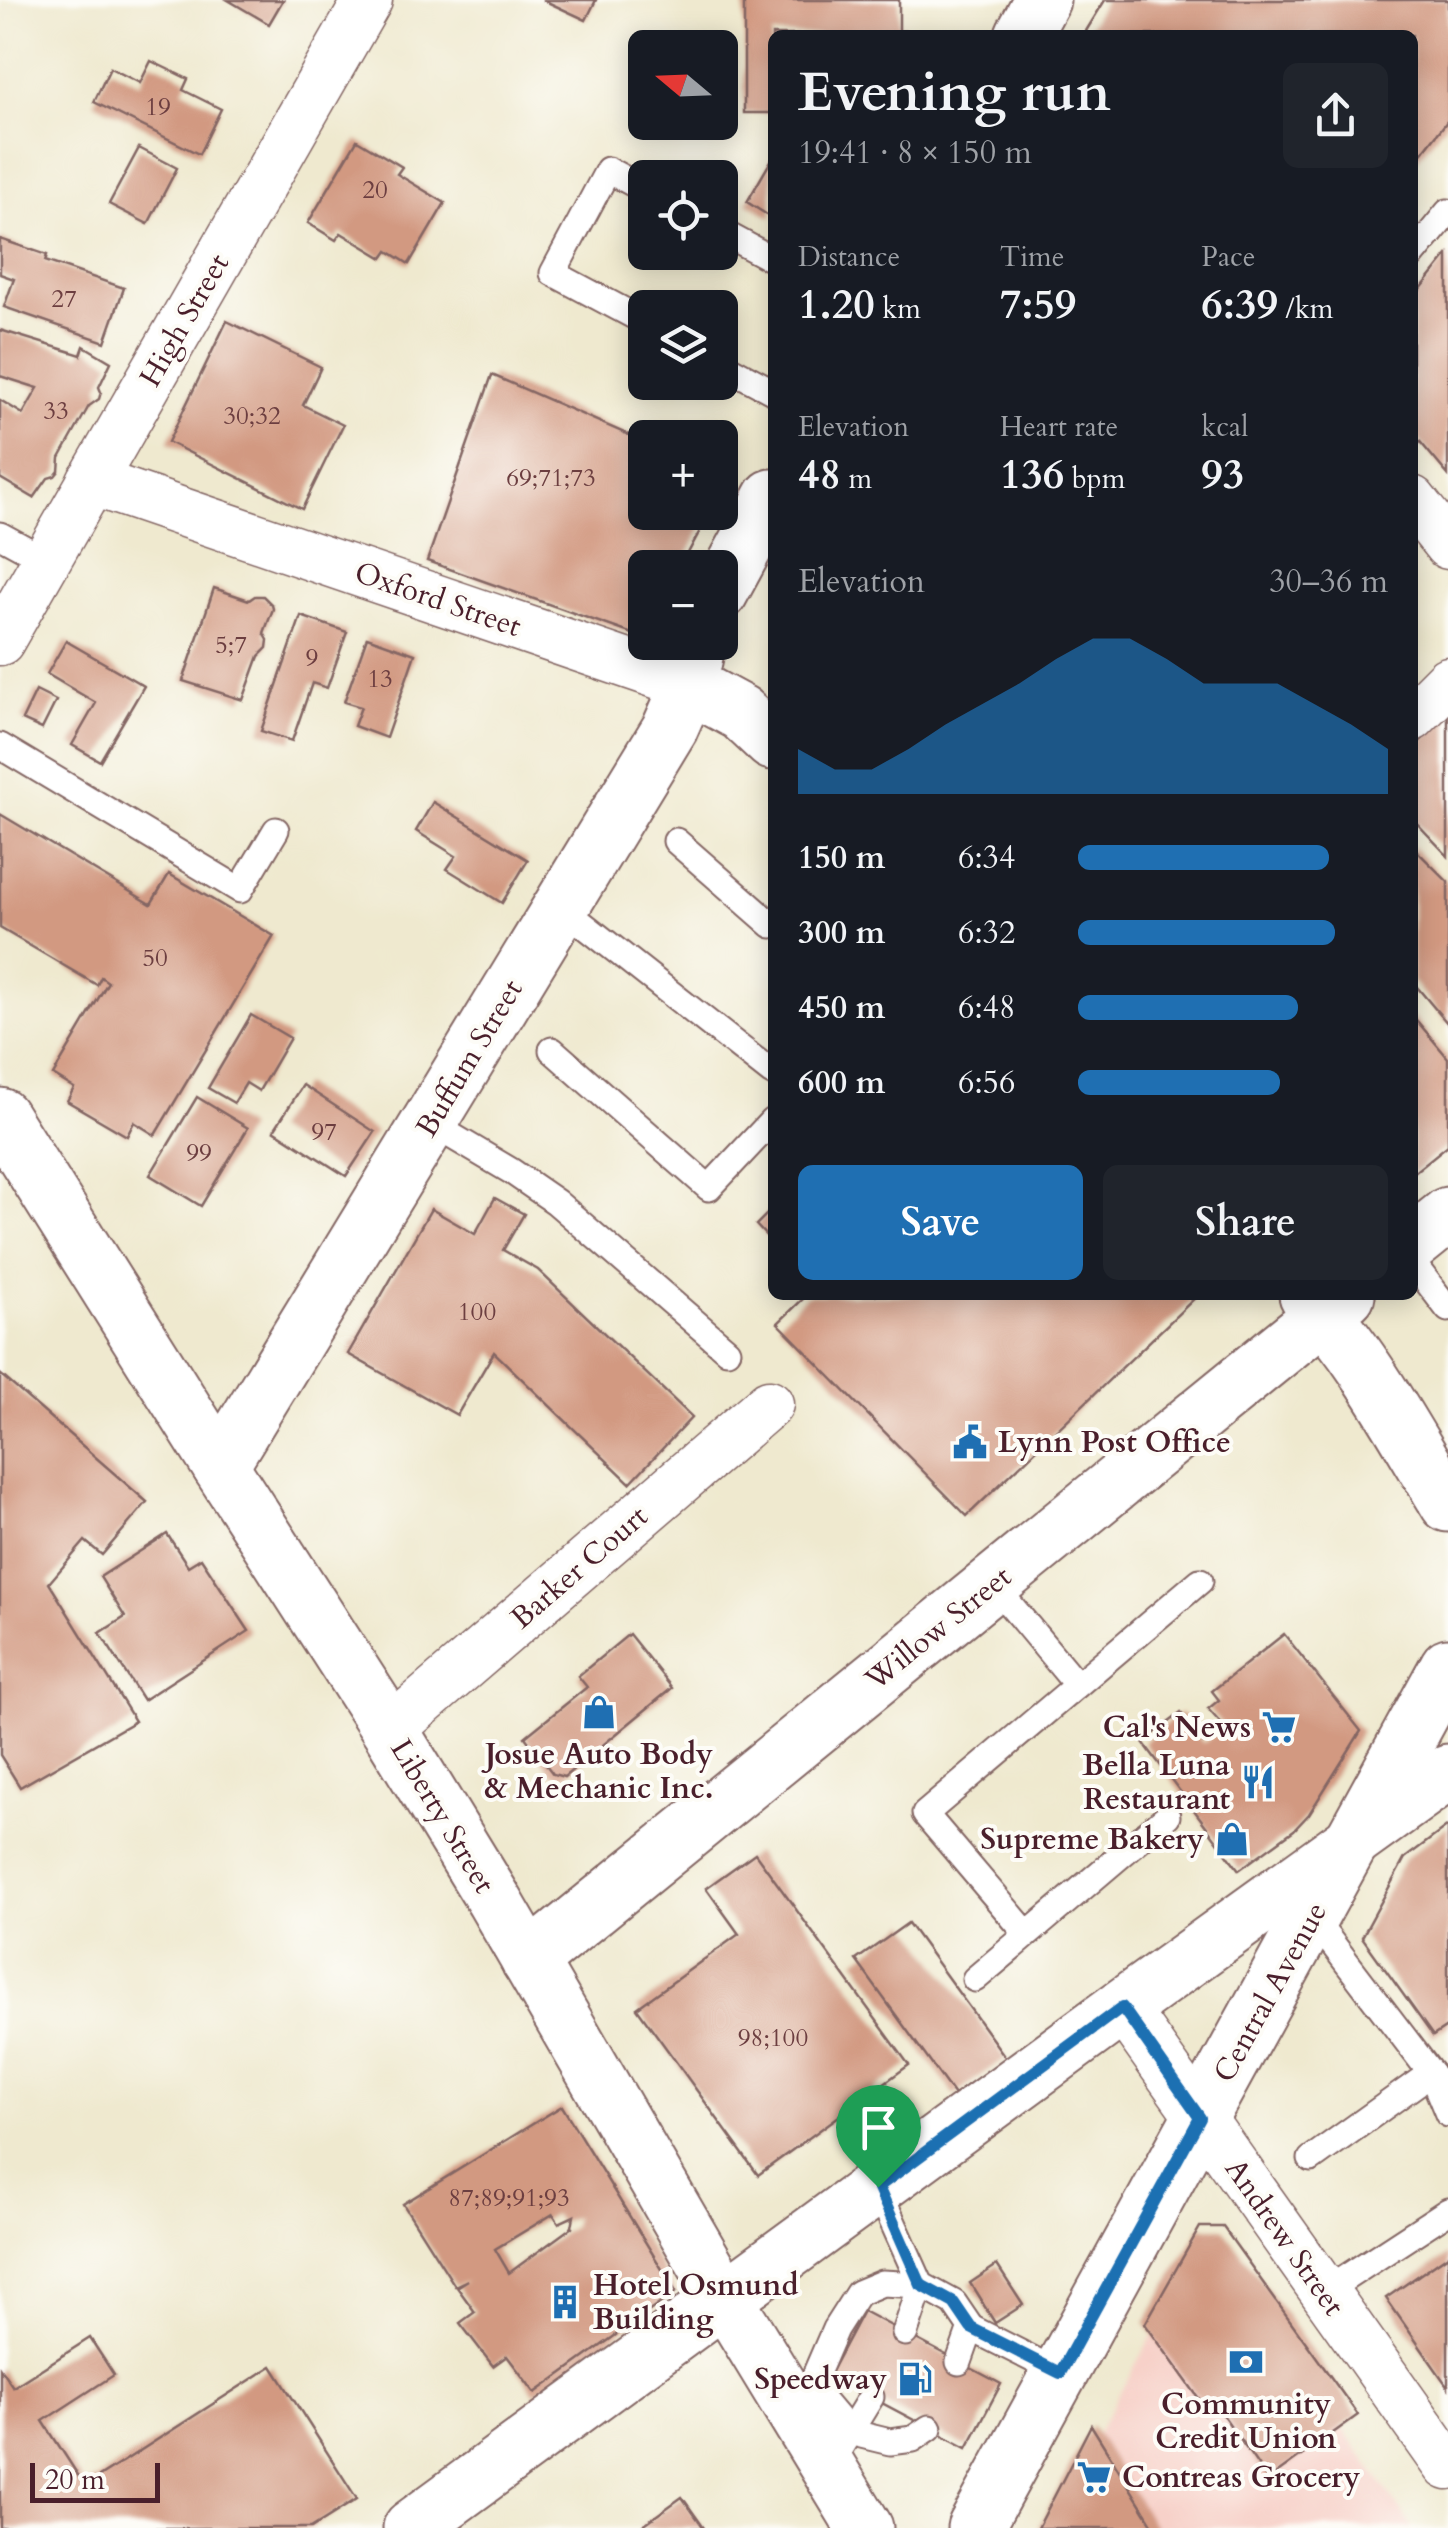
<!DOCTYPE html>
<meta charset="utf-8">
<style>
:root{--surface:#171b24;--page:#20242c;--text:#f1f3f6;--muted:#9ea1a6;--accent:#1f6fb2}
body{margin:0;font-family:Cardo,serif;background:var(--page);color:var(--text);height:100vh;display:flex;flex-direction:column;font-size:38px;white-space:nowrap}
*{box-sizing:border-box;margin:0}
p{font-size:32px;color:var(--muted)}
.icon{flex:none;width:55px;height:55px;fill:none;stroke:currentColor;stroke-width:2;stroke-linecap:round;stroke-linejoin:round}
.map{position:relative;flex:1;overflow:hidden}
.side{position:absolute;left:768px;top:30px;width:650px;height:1270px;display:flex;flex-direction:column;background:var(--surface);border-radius:15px;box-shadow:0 5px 25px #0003}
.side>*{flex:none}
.needle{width:65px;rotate:289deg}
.tools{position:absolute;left:628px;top:30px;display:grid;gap:20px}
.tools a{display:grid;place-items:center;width:110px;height:110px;border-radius:15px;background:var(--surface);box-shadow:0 5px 25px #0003;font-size:50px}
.scale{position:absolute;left:30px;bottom:25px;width:130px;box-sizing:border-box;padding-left:10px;border:5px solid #4a1f2b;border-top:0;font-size:28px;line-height:35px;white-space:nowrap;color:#4a1f2b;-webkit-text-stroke:8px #fdfcf7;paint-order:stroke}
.pin{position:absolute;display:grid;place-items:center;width:85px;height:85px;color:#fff;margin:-102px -42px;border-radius:50% 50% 50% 0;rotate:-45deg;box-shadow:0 0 10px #0007}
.pin .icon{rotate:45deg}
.round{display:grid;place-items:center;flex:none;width:105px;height:105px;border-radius:15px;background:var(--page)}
.headline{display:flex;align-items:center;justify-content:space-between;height:170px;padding:0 30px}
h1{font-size:55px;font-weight:700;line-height:75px}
.stats{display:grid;grid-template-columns:repeat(3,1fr);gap:15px;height:170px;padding:10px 30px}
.stats div{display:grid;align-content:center}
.stats b{font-size:42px;font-weight:700}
.stats small{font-size:28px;font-weight:400}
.stats p{font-size:28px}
.chart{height:280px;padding:20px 30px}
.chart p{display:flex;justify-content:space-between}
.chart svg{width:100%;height:180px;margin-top:10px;fill:var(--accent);opacity:.7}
.primary-button{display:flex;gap:20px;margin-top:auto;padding:20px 30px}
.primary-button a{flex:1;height:115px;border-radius:15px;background:var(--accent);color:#fff;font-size:40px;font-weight:700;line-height:115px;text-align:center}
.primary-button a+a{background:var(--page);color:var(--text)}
ul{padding:0 30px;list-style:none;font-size:32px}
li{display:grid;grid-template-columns:160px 120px 1fr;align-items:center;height:75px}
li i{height:25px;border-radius:12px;background:var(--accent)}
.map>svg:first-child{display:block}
.built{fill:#f7d1c9}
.building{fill:#d29981;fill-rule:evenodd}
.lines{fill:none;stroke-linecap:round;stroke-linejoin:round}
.service-casing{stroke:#846664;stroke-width:29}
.minor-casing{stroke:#846664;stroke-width:51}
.tertiary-casing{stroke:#846664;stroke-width:59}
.secondary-casing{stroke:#846664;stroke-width:59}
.primary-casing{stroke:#846664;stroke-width:59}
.service{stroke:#fff;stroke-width:25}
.minor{stroke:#fff;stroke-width:48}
.tertiary{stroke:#fff;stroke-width:55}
.secondary{stroke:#fff;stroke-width:55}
.primary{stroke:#fff;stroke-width:55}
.route-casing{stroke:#fff;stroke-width:20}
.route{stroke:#1f6fb2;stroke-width:12}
.labels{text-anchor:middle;stroke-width:8;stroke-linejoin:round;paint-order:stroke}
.number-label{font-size:25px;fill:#6c3e40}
.street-label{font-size:30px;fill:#4a1f2b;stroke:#fdfcf7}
.poi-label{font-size:30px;font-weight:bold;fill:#4a1f2b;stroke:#fdfcf7;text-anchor:end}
</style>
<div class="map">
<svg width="1448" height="2528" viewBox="0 0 1448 2528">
<rect width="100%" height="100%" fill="#fdfcf7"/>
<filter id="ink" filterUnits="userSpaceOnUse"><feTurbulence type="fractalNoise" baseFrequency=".01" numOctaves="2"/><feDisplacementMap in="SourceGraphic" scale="20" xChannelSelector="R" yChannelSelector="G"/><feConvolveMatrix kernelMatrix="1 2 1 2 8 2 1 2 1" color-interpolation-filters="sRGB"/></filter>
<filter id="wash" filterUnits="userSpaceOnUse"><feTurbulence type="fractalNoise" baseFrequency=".0048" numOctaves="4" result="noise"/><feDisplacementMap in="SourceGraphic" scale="40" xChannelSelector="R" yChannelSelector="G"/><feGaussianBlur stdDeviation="2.25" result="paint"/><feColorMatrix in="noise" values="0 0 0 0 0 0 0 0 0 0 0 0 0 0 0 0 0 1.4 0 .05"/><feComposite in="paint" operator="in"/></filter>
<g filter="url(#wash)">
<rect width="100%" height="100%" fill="#efe9cf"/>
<polygon class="built" points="1208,2237 1413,2528 1043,2528"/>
<g id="blocks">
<g class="building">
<polygon points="228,0 283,0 269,24"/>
<polygon points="543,0 596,0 586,20"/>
<polygon points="744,0 899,0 899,31 939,31 939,35 772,35 772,113 744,113"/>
<polygon points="1105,0 1448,0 1448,120 1412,166 1412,35 1089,35 1086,31"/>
<polygon points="151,61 188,79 183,90 221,109 199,154 94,102 110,68 140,83"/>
<polygon points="357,140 402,167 397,174 445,203 409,264 388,251 383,258 341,233 336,240 308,223"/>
<polygon points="139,148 177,168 148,224 109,204"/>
<polygon points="772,159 772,218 747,202"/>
<polygon points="0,239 47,255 45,261 124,288 105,342 4,307 14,279 0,274"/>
<polygon points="1448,255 1448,475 1412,432 1412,300"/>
<polygon points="227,321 321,367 303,405 343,425 302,509 168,442"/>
<polygon points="0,330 81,355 84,346 111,362 99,387 101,392 99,399 89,406 60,458 59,471 55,476 48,478 34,498 0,478 0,400 23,414 38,388 0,376"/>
<polygon points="492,375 645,442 645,512 710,512 680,568 645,568 645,630 641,637 427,561"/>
<polygon points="214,588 249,600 255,596 263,596 272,605 273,609 264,633 268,640 267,648 259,656 243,700 183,681"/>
<polygon points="301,616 347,632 327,688 312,683 292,741 261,731"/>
<polygon points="367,637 415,654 386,738 354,726 361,707 344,702"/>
<polygon points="66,641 144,686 100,761 72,745 96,703 47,674"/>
<polygon points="36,691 56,701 42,729 22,720"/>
<polygon points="1448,714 1448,856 1412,818 1412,749"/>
<polygon points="433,802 528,860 502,903 447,869 456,856 416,831"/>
<polygon points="0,814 151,904 169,874 274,936 155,1135 134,1122 127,1136 67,1101 74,1088 53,1075 108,982 101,977 97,985 0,928"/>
<polygon points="1412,846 1448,882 1448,1024 1412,981"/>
<polygon points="251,1015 290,1038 259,1091 246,1083 234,1103 208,1088"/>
<polygon points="1412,1015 1448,1058 1448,1145 1412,1174"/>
<polygon points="303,1085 375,1132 346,1176 274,1130"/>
<polygon points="197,1097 248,1128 201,1206 150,1175"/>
<polygon points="495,1198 524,1214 503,1250 538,1270 692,1417 630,1483 494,1352 457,1415 348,1354 431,1209 475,1234"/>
<polygon points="772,1209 772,1242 756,1225"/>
<polygon points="807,1295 1198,1295 967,1516 778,1323"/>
<polygon points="0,1374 147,1502 102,1555 85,1541 49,1583 135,1721 20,1787 0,1755"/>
<polygon points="167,1534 188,1566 201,1558 249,1631 143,1700 100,1633 125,1617 100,1577"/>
<polygon points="629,1634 672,1688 564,1777 553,1774 525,1737 587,1687 578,1676"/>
<polygon points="1284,1634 1361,1731 1309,1814 1294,1830 1239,1870 1143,1742 1181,1713 1203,1743 1224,1727 1208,1709 1219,1700 1212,1691"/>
<polygon points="1448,1826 1448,2026 1433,2036 1362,1937 1405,1858"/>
<polygon points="755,1853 909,2065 758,2175 637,2008 739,1934 706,1888"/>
<polygon points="908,1923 1006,2058 954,2095 856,1960"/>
<path d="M 562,2106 L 676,2292 L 535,2393 L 507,2356 L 493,2366 L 460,2323 L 475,2312 L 457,2287 L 468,2280 L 455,2286 L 403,2204 ZM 553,2214 L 559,2223 L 574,2216 L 572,2227 L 509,2273 L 495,2249 Z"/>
<polygon points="1200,2227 1223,2227 1358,2415 1268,2480 1212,2399 1203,2404 1145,2324"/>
<polygon points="1448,2255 1448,2387 1386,2298"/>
<polygon points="997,2265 1023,2305 995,2323 970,2283"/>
<polygon points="863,2311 1001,2384 967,2448 829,2375"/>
<polygon points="90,2338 114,2375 43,2421 85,2486 272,2366 357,2499 311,2528 0,2528 0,2368 13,2387"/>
<polygon points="1091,2425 1155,2528 1038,2528"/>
<polygon points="682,2497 704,2528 639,2528"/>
</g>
</g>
</g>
<g filter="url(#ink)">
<use href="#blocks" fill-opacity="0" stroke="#846664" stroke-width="2.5"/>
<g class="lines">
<g class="service-casing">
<g id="service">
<polyline points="645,190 608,170 553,273 645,322"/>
<polyline points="720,231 772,259"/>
<polyline points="1412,256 1448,212"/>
<polyline points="720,363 772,391"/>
<polyline points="0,535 46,560"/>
<polyline points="0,746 240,890 276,830"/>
<polyline points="676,841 772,925"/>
<polyline points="561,907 772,1073"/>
<polyline points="552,1050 709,1188 772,1121"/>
<polyline points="430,1123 511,1171 556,1202 727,1350"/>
<polyline points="1412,1262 1448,1309"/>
<polyline points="993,1584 1077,1685"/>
<polyline points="1312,1917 1431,2073 1448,2114"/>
<polyline points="1027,1934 925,1814 1200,1581"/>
<polyline points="975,1979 1167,1816"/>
<polyline points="1311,2159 1431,2073"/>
<polyline points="877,2187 921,2285 905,2333"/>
<polyline points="1324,2292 1448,2211"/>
<polyline points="971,2328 1060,2373"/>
<polyline points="929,2428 913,2439 890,2442 849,2432 817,2394 816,2373 835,2329 858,2293 882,2283 921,2285 954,2303 971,2328 959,2362"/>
<polyline points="841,2446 871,2397"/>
</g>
</g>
<g class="minor-casing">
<g id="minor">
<polyline points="91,481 689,685"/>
<polyline points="1412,500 1448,545"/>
<polyline points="0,641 368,0"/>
<polyline points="1412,717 1448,681"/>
<polyline points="390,1730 769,1404"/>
<polyline points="1122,2007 1448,2466"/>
</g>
</g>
<g class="tertiary-casing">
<g id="tertiary">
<polyline points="1412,1244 1448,1215"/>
<polyline points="529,1961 1347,1295"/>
</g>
</g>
<g class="secondary-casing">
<g id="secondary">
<polyline points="1023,35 1042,0"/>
<polyline points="720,593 772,497"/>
<polyline points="689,685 741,713 772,742"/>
<polyline points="0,1116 220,1466 390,1730 494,1900 725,2298 865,2528"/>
<path d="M 1307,1295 C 1364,1355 1405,1434 1448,1504"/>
<polyline points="220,1466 670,728 689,685 698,642"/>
<polyline points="411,2528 1122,2007 1448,1772"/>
</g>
</g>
<g class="primary-casing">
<polyline id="primary" points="975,2528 1448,1666"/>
</g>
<use href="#service" class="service"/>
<use href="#minor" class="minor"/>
<use href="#tertiary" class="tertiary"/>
<use href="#secondary" class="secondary"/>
<use href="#primary" class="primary"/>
</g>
</g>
<g class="lines" filter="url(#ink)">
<g class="route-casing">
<polygon id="route" points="1122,2007 1200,2118 1060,2373 971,2328 954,2303 921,2285 878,2187"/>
</g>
<use href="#route" class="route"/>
</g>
<defs>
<g id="civic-bare" transform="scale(2.7)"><path d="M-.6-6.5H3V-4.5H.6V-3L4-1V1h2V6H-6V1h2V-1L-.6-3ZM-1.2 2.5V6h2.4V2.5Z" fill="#1f6fb2" stroke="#fdfcf7" stroke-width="2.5" paint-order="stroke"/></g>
<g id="shop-bare" transform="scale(2.7)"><path d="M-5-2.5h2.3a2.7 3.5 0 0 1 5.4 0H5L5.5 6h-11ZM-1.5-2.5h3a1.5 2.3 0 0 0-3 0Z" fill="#1f6fb2" stroke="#fdfcf7" stroke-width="2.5" paint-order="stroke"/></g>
<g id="supermarket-bare" transform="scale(2.7)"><path d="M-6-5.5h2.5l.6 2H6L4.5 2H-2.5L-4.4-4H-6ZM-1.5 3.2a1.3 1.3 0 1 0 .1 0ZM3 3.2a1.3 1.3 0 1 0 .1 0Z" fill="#1f6fb2" stroke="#fdfcf7" stroke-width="2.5" paint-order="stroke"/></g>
<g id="restaurant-bare" transform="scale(2.7)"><path d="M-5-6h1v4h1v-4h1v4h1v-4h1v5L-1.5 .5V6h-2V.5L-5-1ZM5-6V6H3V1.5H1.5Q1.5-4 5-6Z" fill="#1f6fb2" stroke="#fdfcf7" stroke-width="2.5" paint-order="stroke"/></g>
<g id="building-bare" transform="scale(2.7)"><path d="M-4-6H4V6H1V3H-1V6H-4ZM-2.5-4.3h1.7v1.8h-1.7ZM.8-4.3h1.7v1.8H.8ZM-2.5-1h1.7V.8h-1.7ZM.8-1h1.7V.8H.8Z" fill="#1f6fb2" stroke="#fdfcf7" stroke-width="2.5" paint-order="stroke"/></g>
<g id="bank-bare" transform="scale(2.7)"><path d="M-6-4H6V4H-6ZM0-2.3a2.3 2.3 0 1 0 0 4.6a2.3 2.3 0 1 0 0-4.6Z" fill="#1f6fb2" stroke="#fdfcf7" stroke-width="2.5" paint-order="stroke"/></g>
<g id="fuel-bare" transform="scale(2.7)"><path d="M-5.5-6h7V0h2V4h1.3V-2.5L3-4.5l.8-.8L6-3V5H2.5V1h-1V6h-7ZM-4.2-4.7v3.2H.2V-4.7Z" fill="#1f6fb2" stroke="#fdfcf7" stroke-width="2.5" paint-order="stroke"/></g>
</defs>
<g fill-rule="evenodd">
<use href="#civic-bare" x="970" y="1442"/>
<use href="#shop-bare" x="599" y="1712"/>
<use href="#supermarket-bare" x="1279" y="1727"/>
<use href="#restaurant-bare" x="1258" y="1782"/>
<use href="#shop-bare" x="1232" y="1839"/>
<use href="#building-bare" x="565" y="2302"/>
<use href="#bank-bare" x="1246" y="2362"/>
<use href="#fuel-bare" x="915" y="2379"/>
<use href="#supermarket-bare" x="1094" y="2477"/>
</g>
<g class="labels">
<g class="number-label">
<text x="158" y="115">19</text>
<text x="375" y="198">20</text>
<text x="64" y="307">27</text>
<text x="56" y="419">33</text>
<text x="252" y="424">30;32</text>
<text x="551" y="486">69;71;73</text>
<text x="231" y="653">5;7</text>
<text x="312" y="666">9</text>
<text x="380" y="687">13</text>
<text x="155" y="966">50</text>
<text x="324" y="1140">97</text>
<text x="199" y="1161">99</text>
<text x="477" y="1320">100</text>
<text x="773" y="2046">98;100</text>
<text x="509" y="2206">87;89;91;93</text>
</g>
<g class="street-label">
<text transform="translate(184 320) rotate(-60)" y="10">High Street</text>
<text transform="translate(438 599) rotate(19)" y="10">Oxford Street</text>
<text transform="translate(469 1058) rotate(-59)" y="10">Buffum Street</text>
<text transform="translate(579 1567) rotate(-41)" y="10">Barker Court</text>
<text transform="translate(938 1628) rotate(-39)" y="10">Willow Street</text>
<text transform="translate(443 1816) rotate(59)" y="10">Liberty Street</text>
<text transform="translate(1270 1992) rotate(-61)" y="10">Central Avenue</text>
<text transform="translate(1285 2237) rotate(55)" y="10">Andrew Street</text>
</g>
<g class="poi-label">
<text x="998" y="1452" text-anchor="start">Lynn Post Office</text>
<text x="1251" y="1737">Cal's News</text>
<text x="599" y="1764" text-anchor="middle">Josue Auto Body<tspan x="599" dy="34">&amp; Mechanic Inc.</tspan></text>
<text x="1230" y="1775">Bella Luna<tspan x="1230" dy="34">Restaurant</tspan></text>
<text x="1204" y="1849">Supreme Bakery</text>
<text x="593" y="2295" text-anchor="start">Hotel Osmund<tspan x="593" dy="34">Building</tspan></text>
<text x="887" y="2389">Speedway</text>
<text x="1246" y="2414" text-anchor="middle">Community<tspan x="1246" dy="34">Credit Union</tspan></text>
<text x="1122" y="2487" text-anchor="start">Contreas Grocery</text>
</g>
</g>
</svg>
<div class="tools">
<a><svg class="needle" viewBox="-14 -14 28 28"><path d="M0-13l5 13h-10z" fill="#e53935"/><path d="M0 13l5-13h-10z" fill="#9ea1a6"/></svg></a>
<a><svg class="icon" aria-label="locate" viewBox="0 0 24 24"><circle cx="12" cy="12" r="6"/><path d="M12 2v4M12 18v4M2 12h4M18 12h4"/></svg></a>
<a><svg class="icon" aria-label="layers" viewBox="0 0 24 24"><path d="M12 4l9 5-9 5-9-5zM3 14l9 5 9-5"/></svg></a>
<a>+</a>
<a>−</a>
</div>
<div class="scale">20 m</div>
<div class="pin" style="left:878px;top:2187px;background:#1e9e55"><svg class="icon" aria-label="arrive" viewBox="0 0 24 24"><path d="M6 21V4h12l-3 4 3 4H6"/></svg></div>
<section class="side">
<div class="headline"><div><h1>Evening run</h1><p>19:41 · 8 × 150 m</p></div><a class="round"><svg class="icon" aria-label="share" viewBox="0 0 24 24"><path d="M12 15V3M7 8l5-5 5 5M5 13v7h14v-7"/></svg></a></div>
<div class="stats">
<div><p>Distance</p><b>1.20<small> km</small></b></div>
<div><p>Time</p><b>7:59</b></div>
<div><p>Pace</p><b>6:39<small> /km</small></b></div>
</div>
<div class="stats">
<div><p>Elevation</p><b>48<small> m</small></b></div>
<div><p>Heart rate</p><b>136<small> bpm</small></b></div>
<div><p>kcal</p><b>93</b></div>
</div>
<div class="chart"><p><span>Elevation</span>30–36 m</p>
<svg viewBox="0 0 160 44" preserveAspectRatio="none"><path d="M0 44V33L10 38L20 38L30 33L40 27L50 22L60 17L70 11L80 6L90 6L100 11L110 17L120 17L130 17L140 22L150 27L160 33V44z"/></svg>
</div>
<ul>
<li><b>150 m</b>6:34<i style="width:81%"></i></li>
<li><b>300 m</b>6:32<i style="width:83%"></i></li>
<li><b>450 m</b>6:48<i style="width:71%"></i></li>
<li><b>600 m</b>6:56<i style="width:65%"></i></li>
</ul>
<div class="primary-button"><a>Save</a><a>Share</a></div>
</section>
</div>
